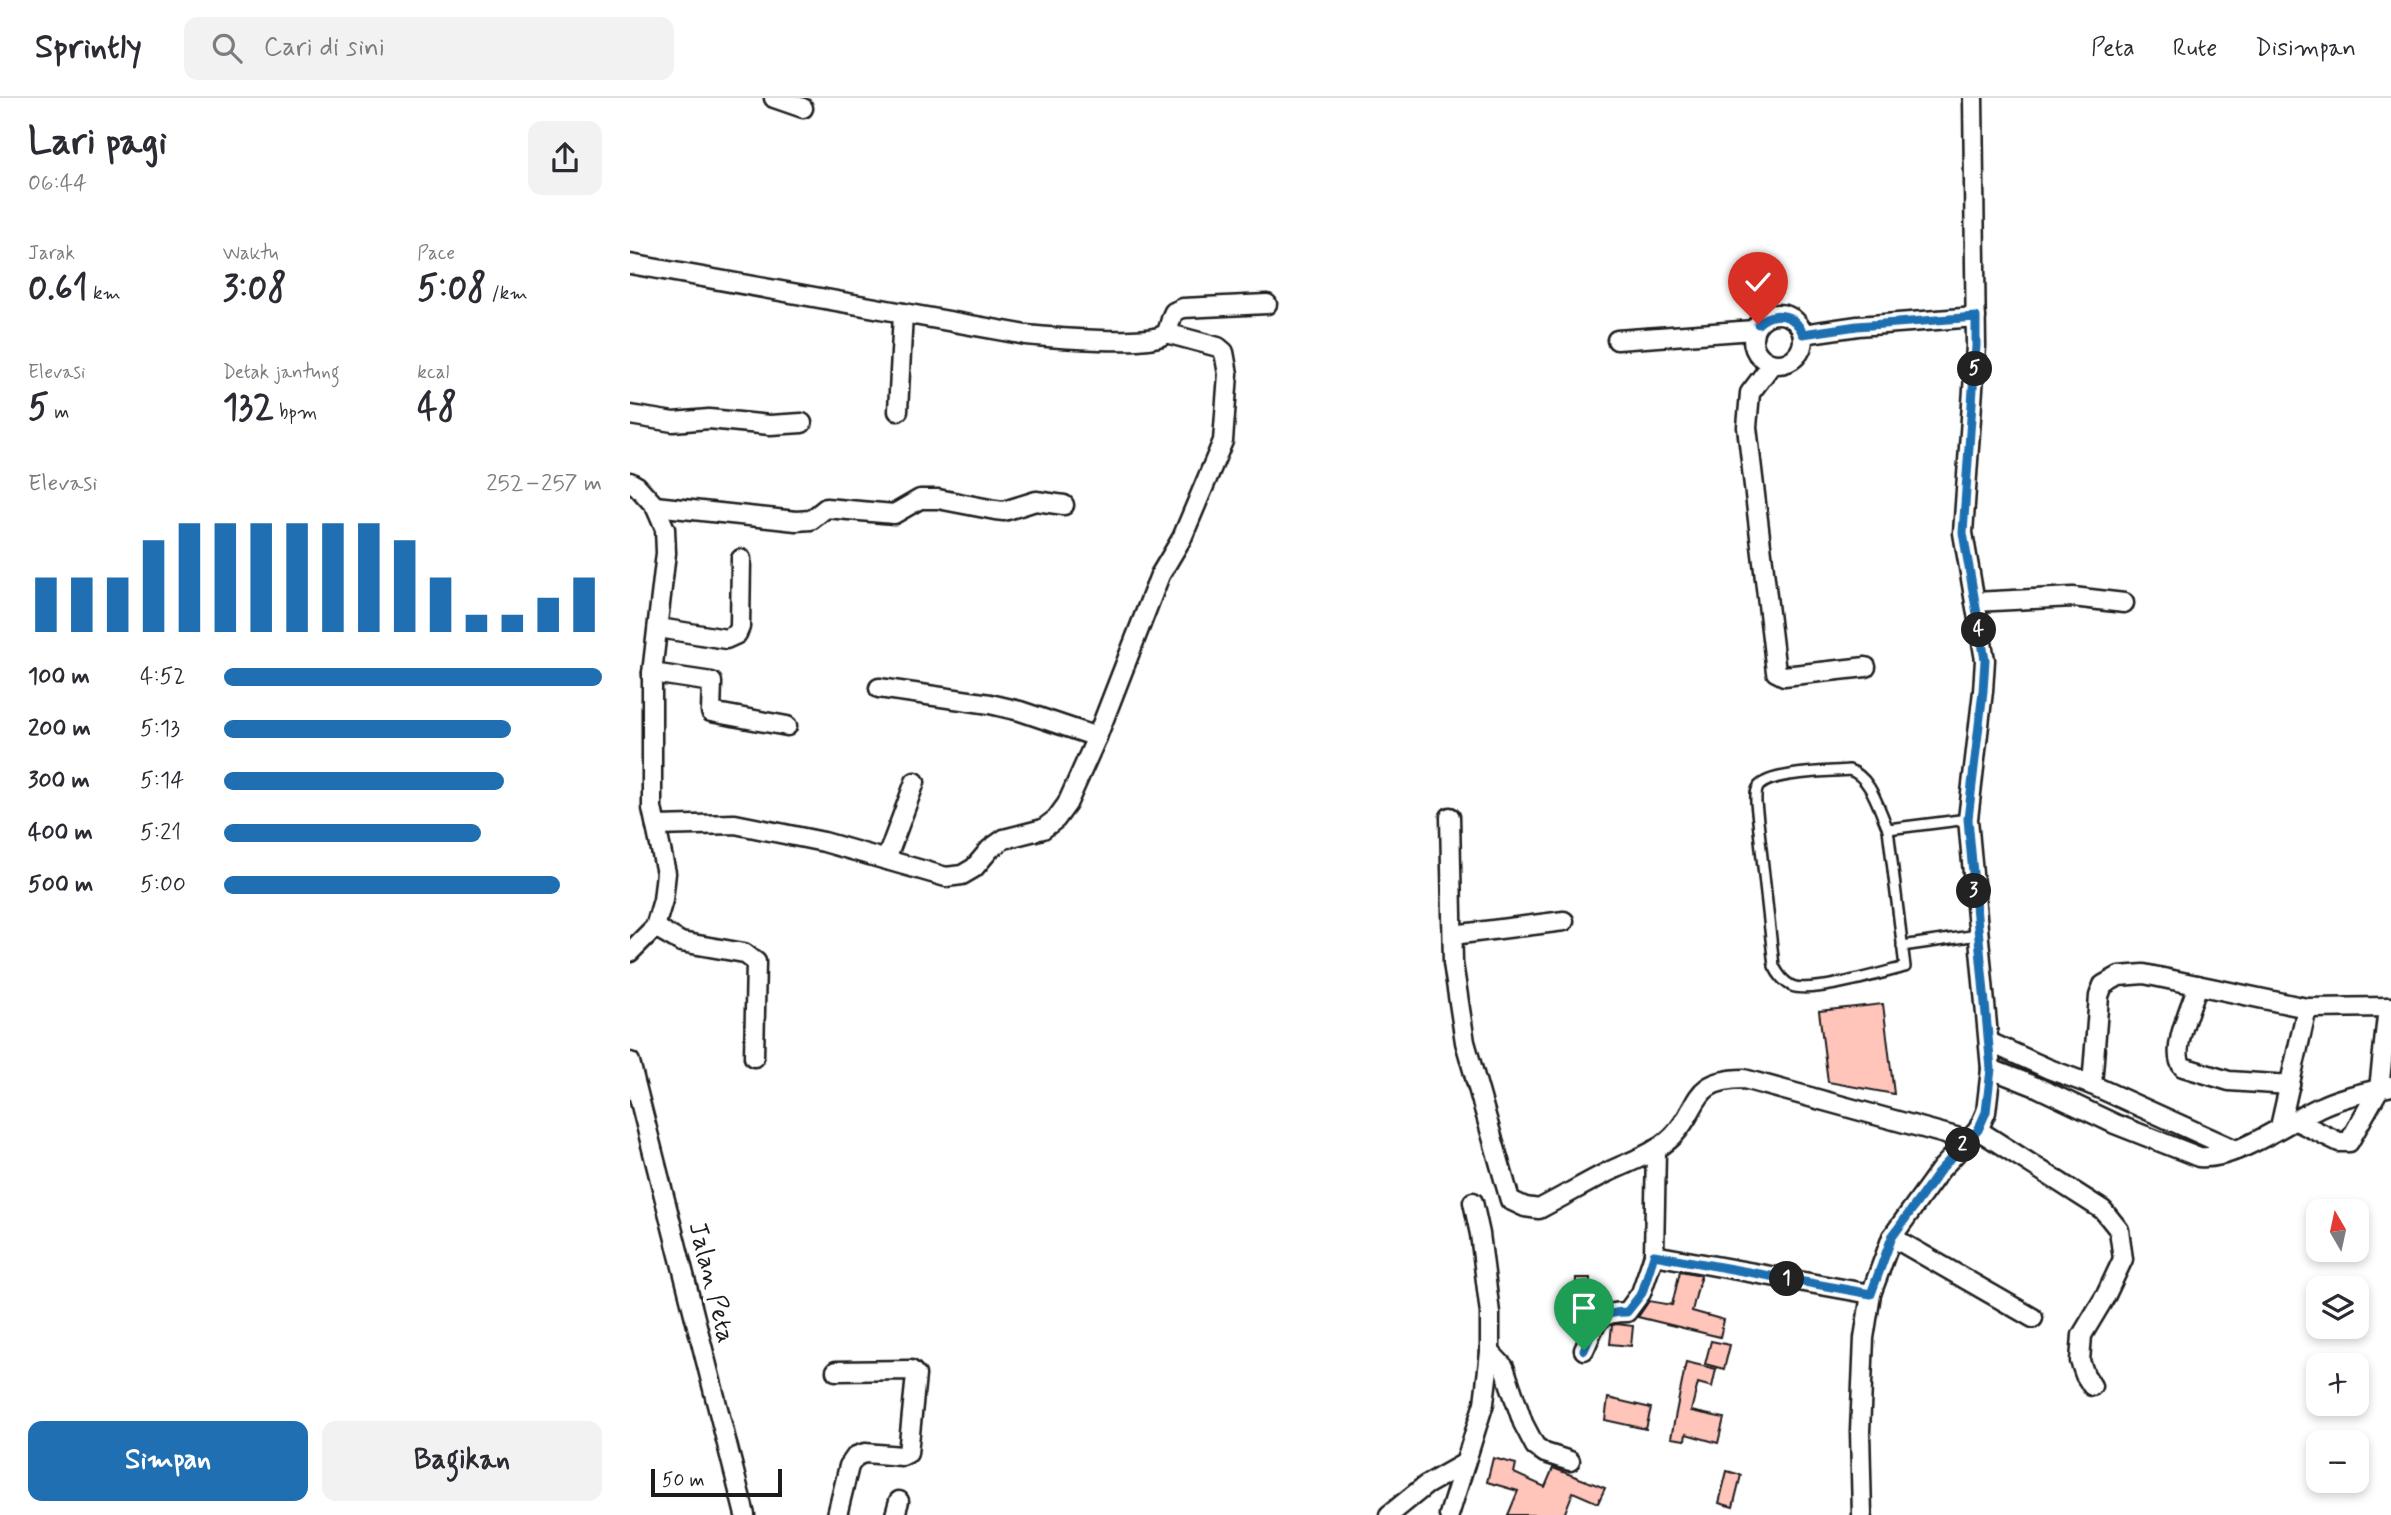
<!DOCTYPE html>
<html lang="id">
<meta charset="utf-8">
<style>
:root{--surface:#fff;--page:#f2f2f3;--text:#2b2b33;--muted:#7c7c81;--line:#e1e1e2;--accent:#1f6fb2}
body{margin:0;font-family:Mynerve,sans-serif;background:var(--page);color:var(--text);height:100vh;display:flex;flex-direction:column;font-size:26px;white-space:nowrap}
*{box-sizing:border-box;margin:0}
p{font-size:23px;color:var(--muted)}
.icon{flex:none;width:38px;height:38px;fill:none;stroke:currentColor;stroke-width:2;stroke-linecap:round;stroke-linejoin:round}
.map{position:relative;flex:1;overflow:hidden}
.details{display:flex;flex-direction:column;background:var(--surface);width:630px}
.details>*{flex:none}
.needle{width:46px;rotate:351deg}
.controls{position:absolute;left:1676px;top:1101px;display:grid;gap:14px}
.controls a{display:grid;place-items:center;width:63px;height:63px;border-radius:14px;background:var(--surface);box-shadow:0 4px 10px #0003;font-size:35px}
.scale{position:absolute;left:21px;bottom:18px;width:131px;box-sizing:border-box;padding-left:7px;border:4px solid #1c1c1c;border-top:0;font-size:19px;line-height:24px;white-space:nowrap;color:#1c1c1c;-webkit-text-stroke:5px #fff;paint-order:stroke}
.pin{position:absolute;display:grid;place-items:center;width:60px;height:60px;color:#fff;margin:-72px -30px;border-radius:50% 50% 50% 0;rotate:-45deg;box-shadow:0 0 7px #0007}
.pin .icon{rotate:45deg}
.km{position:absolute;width:35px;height:35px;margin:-18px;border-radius:50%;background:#222;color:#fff;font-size:19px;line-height:35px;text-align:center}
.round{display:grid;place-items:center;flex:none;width:74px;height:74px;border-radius:14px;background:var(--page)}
.summary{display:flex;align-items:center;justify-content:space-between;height:119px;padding:0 28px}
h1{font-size:38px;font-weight:700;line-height:52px}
.figures{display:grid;grid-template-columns:repeat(3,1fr);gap:10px;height:119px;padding:7px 28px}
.figures div{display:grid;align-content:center}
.figures b{font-size:35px;font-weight:700}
.figures small{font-size:19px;font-weight:400}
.figures p{font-size:19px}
.chart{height:196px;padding:14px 28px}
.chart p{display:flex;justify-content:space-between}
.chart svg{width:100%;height:126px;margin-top:7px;stroke:var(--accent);stroke-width:6}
.primary-button{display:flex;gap:14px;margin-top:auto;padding:14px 28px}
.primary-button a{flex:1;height:80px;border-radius:14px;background:var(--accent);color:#fff;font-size:28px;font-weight:700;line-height:80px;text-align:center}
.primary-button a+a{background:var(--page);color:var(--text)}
ul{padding:0 28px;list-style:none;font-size:23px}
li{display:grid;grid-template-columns:112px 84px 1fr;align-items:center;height:52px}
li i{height:18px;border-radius:9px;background:var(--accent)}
header{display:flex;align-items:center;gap:42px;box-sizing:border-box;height:98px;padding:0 35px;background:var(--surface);border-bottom:2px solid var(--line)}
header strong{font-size:33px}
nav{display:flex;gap:38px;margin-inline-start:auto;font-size:24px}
.search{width:490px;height:63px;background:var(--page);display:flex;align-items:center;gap:18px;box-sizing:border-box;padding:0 24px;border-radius:14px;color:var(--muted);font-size:26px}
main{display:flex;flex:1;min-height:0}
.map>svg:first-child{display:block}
.building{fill:#ffc4ba;stroke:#1c1c1c;stroke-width:2}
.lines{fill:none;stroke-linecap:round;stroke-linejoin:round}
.lane-casing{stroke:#1c1c1c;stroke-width:14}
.street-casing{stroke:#1c1c1c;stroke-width:23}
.lane{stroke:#fff;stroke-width:9}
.street{stroke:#fff;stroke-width:18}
.route-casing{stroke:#fff;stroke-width:14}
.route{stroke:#1f6fb2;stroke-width:9}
.labels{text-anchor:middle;stroke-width:7;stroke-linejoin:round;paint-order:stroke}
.street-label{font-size:26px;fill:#1c1c1c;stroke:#fff}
</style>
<header>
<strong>Sprintly</strong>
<div class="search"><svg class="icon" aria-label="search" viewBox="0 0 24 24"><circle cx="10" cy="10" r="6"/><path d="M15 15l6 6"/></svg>Cari di sini</div>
<nav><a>Peta</a><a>Rute</a><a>Disimpan</a></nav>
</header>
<main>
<section class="details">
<div class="summary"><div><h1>Lari pagi</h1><p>06:44</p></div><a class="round"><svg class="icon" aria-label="share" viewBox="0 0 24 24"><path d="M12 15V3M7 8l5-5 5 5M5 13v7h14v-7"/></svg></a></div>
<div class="figures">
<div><p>Jarak</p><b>0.61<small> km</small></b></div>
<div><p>Waktu</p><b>3:08</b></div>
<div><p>Pace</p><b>5:08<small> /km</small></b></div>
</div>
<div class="figures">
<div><p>Elevasi</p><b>5<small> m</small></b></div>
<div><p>Detak jantung</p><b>132<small> bpm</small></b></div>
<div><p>kcal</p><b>48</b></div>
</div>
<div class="chart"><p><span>Elevasi</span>252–257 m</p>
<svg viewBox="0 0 160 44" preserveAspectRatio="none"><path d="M5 44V25M15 44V25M25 44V25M35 44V12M45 44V6M55 44V6M65 44V6M75 44V6M85 44V6M95 44V6M105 44V12M115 44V25M125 44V38M135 44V38M145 44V32M155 44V25"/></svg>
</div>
<ul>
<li><b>100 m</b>4:52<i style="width:100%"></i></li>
<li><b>200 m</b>5:13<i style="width:76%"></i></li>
<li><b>300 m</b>5:14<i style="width:74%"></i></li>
<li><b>400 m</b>5:21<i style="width:68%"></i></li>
<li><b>500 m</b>5:00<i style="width:89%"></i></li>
</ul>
<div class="primary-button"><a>Simpan</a><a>Bagikan</a></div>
</section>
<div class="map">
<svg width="1761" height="1417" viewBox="0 0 1761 1417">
<rect width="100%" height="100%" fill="#fff"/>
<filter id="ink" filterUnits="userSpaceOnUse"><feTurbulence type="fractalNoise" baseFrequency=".0143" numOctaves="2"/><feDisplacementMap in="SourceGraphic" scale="14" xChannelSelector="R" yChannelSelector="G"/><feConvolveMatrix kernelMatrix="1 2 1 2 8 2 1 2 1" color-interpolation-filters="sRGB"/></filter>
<g filter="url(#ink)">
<g class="building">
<polygon points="1253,906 1264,996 1198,984 1189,913"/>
<polygon points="1050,1173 1071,1177 1062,1213 1094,1222 1090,1239 1008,1219 1019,1203 1042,1207"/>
<polygon points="946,1180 960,1180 958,1218 954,1225 945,1225"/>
<polygon points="987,1226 1003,1228 1001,1248 980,1246 982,1227"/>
<polygon points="1081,1243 1100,1247 1094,1271 1075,1266"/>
<polygon points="1056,1264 1086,1271 1082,1289 1068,1285 1061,1313 1094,1320 1088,1345 1056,1336 1055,1342 1041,1340"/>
<polygon points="978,1300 1021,1310 1016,1331 975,1322"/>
<polygon points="863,1360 886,1366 884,1375 915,1389 923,1370 975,1390 968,1405 943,1394 934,1417 878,1417 888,1393 857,1384"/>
<polygon points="1097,1373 1111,1377 1103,1409 1089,1405"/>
</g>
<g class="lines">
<g class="lane-casing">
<g id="lane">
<path d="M 1258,731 C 1249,712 1241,678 1219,672 C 1199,674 1142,674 1129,688 C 1125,693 1126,699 1126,705 L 1144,868 C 1148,876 1153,884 1162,888 C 1182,896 1251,875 1275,869 L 1258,731 L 1338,721"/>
<polyline points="1272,848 1348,837"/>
</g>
</g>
<g class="street-casing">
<g id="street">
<polyline points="144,0 173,10"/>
<path d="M 0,166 L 396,237 C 416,239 526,249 536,235 C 540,230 540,220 544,214 L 553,210 L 637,206"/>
<circle cx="1148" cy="241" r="25"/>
<polyline points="1173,236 1228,228 1346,219"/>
<polyline points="987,242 1124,232"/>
<polyline points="1142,266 1120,295 1117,329 1146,574 1154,578 1236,569"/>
<polyline points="268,313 273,215"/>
<polyline points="0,317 43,324 79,321 140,327 172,325"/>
<polyline points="0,384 7,388 25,408 35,431 36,455 22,575 22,710 36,775 33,802 25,829 0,854"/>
<polyline points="25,408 166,423 181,422 196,410 264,416 290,401 308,401 365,412 374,413 406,403 434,407"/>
<polyline points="1345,504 1443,499 1494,505"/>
<polyline points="29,530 96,541 107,536 110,529 111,461"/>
<polyline points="22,575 82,584 81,614 157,628"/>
<polyline points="249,590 360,606 390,613 467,639"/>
<path d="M 820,719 L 823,865 L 835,944 L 880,1102 L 895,1109 L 909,1111 C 930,1100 951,1088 972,1077 C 995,1065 1024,1057 1043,1038 C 1072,1008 1059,982 1114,981 L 1337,1042"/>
<polyline points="26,728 105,726 194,744 316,779 332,777 344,770 360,751 374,741 413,731 426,721 437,706 467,639 530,477 552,440 593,343 598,276 594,254 588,249 536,235"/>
<polyline points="256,762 285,684"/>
<polyline points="25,829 51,844 114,855 126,864 124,959"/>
<polyline points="823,837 934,823"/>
<path d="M 1568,887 C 1562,906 1539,954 1553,969 L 1599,983 L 1660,987"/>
<polyline points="1359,944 1419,971 1462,987"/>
<polyline points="0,964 115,1417"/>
<path d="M 1361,971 L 1409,990 L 1485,1026 L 1569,1059 C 1604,1063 1655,1025 1688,1010 C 1710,999 1737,994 1761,988"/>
<polyline points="1664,1022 1709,1044 1719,1044 1749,991 1758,909"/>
<polyline points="1650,1029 1677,910"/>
<polyline points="1348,1032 1473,1112 1489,1132 1493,1161 1476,1197 1452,1237 1450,1263 1455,1277 1462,1288"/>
<polyline points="1026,1051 1024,1157 1241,1196"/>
<polyline points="1606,1052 1462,987 1469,898 1473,887 1489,878 1514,876 1677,910 1761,909"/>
<polyline points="1262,1139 1403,1220"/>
<path d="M 954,1252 C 966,1226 965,1214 997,1214 L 1011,1195 L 1024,1157"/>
<polyline points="860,1254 874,1269 893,1325 905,1348 915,1355 940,1363"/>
<polyline points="206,1273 281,1272 286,1277 278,1355 272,1358 235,1355 226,1358 219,1368 207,1417"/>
<polyline points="265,1417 269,1403"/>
<polyline points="759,1417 796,1387 835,1365"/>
<polyline points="819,1417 854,1305 860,1254 860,1215 850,1136 843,1104"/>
<polyline points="1232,1417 1230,1333 1234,1240 1241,1196 1262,1139 1311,1071 1348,1032 1356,1014 1361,971 1338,721 1353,593 1355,562 1333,435 1346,248 1343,0"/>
</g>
</g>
<use href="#lane" class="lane"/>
<use href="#street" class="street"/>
</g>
</g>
<g class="lines" filter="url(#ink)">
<g class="route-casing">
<path id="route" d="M 954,1252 C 966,1226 965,1214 997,1214 L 1012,1195 L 1024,1157 L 1241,1196 L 1262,1139 L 1311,1071 L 1348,1032 L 1356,1014 L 1361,971 L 1338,721 L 1353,593 L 1355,562 L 1333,435 L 1346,248 L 1346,219 L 1227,228 L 1173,236 C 1165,216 1144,211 1128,226"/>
</g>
<use href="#route" class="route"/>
</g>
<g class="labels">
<g class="street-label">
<text transform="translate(83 1184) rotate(76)" y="9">Jalan Peta</text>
</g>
</g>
</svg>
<div class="controls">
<a><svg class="needle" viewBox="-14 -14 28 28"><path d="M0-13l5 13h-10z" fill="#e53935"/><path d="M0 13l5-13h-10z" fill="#7c7c81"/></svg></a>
<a><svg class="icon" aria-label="layers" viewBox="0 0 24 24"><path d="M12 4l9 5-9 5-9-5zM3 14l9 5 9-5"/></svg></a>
<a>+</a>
<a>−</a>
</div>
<div class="scale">50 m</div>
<div class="pin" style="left:954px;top:1252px;background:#1e9e55"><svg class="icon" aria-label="arrive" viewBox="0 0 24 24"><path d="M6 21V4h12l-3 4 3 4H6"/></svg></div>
<div class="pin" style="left:1128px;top:226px;background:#d93025"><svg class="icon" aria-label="check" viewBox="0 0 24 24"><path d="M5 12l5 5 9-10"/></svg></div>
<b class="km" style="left:1157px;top:1181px">1</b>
<b class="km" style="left:1333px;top:1047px">2</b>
<b class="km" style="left:1344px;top:793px">3</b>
<b class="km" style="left:1349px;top:532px">4</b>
<b class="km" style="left:1345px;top:271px">5</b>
</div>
</main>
